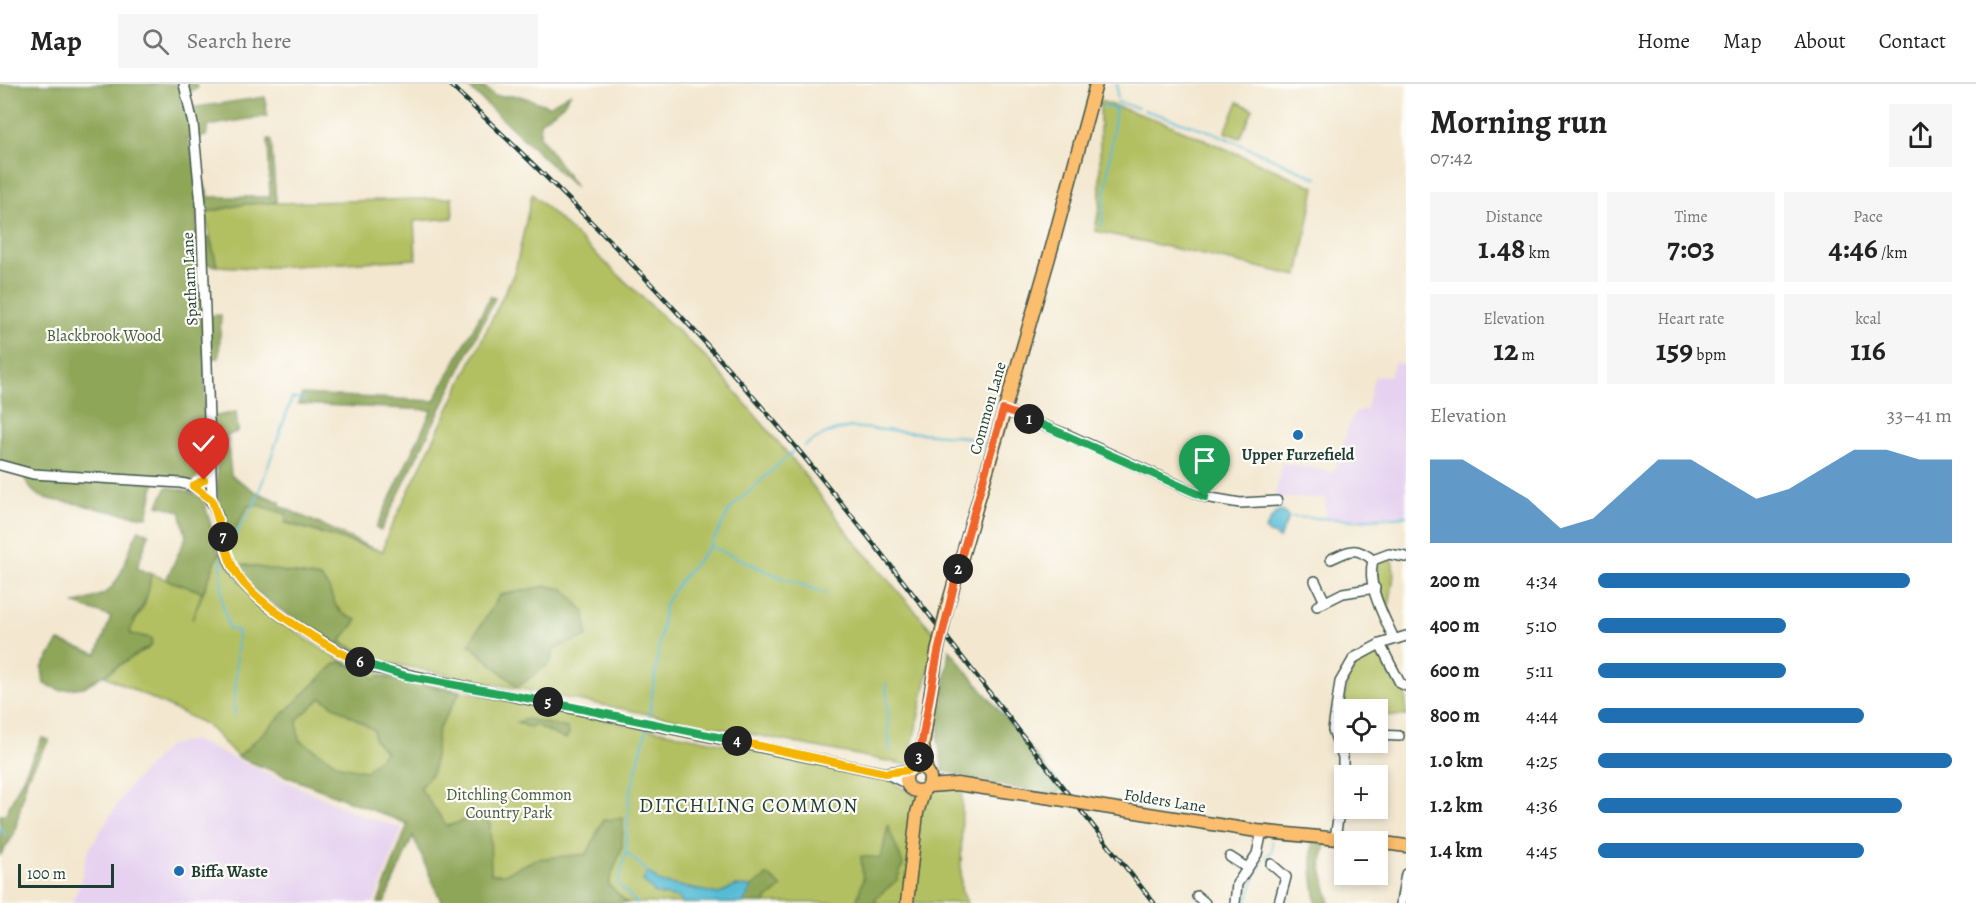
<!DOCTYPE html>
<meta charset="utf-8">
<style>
:root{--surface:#fff;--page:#f6f6f6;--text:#222;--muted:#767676;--line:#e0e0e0;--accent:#1f6fb2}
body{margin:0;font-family:Alegreya,serif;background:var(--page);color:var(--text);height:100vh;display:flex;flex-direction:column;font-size:22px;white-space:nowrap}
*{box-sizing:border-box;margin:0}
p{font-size:20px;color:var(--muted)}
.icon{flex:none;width:33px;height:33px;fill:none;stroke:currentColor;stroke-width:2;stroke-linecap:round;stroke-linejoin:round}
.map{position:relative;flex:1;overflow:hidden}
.drawer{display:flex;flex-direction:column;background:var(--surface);width:570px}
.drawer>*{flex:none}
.controls{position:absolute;left:1334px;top:615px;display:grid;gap:12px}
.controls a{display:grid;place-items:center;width:54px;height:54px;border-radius:0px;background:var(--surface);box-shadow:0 3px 9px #0003;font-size:30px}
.scale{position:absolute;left:18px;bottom:15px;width:96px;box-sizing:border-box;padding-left:6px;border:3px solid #1f3d34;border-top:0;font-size:16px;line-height:21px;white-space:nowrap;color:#1f3d34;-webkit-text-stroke:4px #fdfcf7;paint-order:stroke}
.pin{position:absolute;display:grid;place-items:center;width:51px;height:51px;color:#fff;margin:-62px -26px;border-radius:50% 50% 50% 0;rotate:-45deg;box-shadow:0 0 6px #0007}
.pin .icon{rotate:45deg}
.km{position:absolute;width:30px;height:30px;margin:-15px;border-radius:50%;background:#222;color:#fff;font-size:16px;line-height:30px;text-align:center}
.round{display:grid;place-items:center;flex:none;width:63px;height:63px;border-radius:0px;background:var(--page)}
.overview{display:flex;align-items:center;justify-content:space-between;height:102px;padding:0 24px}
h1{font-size:33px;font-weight:700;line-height:45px}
.metrics{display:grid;grid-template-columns:repeat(3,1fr);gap:9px;height:102px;padding:6px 24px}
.metrics div{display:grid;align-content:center;border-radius:0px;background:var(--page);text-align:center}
.metrics b{font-size:30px;font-weight:700}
.metrics small{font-size:16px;font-weight:400}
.metrics p{font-size:16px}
.chart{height:168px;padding:12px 24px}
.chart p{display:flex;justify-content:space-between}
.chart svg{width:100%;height:108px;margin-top:6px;fill:var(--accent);opacity:.7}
ul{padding:0 24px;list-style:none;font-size:20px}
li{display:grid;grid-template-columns:96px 72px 1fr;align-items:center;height:45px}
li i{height:15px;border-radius:8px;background:var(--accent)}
header{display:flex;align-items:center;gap:36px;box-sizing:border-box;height:84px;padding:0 30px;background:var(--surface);border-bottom:2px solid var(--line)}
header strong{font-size:28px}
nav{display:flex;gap:33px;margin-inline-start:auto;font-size:21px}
.search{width:420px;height:54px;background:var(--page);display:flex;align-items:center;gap:15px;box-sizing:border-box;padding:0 21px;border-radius:0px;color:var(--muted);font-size:22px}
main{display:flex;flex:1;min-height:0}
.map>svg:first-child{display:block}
.built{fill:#e6d2f0}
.green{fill:#b3c062;stroke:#697e4b;stroke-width:1.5}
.forest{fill:#8ea658;stroke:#567246;stroke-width:1.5;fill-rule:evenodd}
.water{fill:#57bcd6;stroke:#3b7c85;stroke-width:1.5}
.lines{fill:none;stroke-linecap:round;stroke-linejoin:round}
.stream{stroke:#57bcd6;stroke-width:2}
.minor-casing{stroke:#3f564b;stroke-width:12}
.major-casing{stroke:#3f564b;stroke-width:15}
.minor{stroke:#fff;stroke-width:9}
.major{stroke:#fbbd6e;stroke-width:12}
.rail-casing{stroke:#1f3d34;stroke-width:4.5}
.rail{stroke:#fdfcf7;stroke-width:2;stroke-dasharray:7;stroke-linecap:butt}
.major-bridge-casing{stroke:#3f564b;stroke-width:15;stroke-linecap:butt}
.major-bridge{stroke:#fbbd6e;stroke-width:12}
.split-1-casing{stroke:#fff;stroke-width:12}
.split-2-casing{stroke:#fff;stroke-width:12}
.split-3-casing{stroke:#fff;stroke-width:12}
.split-4-casing{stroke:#fff;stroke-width:12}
.split-5-casing{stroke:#fff;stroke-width:12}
.split-6-casing{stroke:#fff;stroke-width:12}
.split-7-casing{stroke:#fff;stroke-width:12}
.split-8-casing{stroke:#fff;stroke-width:12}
.split-1{stroke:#22a559;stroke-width:8}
.split-2{stroke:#f0652b;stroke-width:8}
.split-3{stroke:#f0652b;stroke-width:8}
.split-4{stroke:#f5b400;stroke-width:8}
.split-5{stroke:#22a559;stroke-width:8}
.split-6{stroke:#22a559;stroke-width:8}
.split-7{stroke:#f5b400;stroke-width:8}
.split-8{stroke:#f5b400;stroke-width:8}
.poi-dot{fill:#1f6fb2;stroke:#fdfcf7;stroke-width:2}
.labels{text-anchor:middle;stroke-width:4.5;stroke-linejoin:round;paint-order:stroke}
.street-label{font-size:16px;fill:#1f3d34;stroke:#fdfcf7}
.park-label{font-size:16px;fill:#445e40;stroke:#fdfcf7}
.poi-label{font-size:16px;font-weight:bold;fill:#1f3d34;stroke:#fdfcf7}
.quarter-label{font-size:20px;letter-spacing:1.5px;fill:#1f3d34;stroke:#fdfcf7}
</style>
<header>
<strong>Map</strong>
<div class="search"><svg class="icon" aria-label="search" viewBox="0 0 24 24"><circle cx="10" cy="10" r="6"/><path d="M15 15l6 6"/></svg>Search here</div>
<nav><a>Home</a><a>Map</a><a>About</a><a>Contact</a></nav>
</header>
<main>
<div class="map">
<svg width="1406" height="819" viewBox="0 0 1406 819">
<rect width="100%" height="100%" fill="#fdfcf7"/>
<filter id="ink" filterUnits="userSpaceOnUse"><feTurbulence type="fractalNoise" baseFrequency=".0167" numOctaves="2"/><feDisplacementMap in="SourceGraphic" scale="12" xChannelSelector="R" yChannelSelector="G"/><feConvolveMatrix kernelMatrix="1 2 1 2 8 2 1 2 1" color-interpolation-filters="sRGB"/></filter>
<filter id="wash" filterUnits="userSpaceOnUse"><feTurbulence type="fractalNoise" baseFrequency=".008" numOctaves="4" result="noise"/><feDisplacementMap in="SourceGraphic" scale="24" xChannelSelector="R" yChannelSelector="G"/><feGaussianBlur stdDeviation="1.35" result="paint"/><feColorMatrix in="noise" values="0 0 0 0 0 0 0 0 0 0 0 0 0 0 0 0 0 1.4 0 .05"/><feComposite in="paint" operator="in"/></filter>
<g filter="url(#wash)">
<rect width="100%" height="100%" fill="#f3e7cf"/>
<g class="built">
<polygon points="1394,278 1406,281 1406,430 1357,435 1326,435 1325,414 1275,414 1282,379 1334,388 1353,330 1367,325 1374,293 1391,291"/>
<polygon points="193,656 363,732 402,744 374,819 71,819 79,803 87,769 127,705 168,662"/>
</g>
<g class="green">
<polygon points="1100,17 1163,38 1315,103 1298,192 1095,147 1100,119"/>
<polygon points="1238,18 1253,25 1240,54 1225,48"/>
<polygon points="532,110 707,274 794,377 852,454 936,551 908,681 388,579 339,558 343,554 348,533 331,518 320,494 234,479 228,457 248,422 258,421 288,431 285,439 383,467 386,454 515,187"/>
<polygon points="452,114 453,134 414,137 416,175 255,184 217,182 205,129 245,120"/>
<path d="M 219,469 C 247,513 297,553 343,577 C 355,583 370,586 383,591 L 884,692 L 911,710 L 926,713 L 937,705 L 962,704 L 961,804 L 967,819 L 442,819 L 408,740 L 238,673 L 207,641 L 105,592 L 132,572 L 148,565 L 151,554 L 131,550 L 130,546 L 145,520 L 151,490 L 202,508 L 192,536 Z"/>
<path d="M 1391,474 C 1397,489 1391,507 1389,523 L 1384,526 L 1375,491 L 1379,478 Z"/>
<path d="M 1379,564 L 1391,593 L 1406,603 L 1406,632 L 1377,631 L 1377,626 L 1344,626 C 1346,590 1348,583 1379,564 Z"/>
</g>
<g class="forest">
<path d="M 0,0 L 196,0 L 198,4 L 180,12 L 183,25 L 265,13 L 267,32 L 208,42 L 206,52 L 187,55 L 209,113 L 270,113 L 268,55 L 271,55 L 276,118 L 245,120 L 197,130 L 197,154 L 210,154 L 217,182 L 201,179 L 207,232 L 221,231 L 219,274 L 206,275 L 204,335 L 236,328 L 238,347 L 227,352 L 231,391 L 256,408 L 280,418 L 280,422 L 374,465 L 285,438 L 287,430 L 258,421 L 248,422 L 228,457 L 218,411 L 216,375 L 190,399 L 155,397 L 147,433 C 124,430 110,428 87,422 C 61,414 30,423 23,387 L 0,381 Z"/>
<polygon points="465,0 479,0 495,12 520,12 549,22 571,9 561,23 540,38 540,52 576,104"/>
<polygon points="490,213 495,214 381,446 376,444 432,326 298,320 302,310 434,317"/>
<polygon points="167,403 184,406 199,412 205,421 219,469 203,508 166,496 186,453 180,427 158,421"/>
<path d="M 139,446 L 149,450 L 137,484 L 151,490 C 149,518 140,523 130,546 L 131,550 L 151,554 L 152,561 L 84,603 L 60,606 L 44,600 L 42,584 L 59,557 L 97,570 L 111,533 L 75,520 C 84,516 98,514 106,508 C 124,496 127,464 139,446 Z"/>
<path d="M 234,479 L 320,494 C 339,509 325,526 357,536 L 340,558 L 379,575 L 375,577 C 340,564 273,525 247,499 C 242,493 238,486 234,479 Z"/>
<polygon points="546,502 564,505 585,528 587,553 554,564 551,578 518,603 469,560 500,511"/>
<polygon points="949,565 1062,704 1057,711 1007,703 943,687 938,656"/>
<path d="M 340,578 L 369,588 L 373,595 L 380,593 L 460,608 L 438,646 L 433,688 L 420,704 L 447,742 L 482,731 L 490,740 L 491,790 L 504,790 L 536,775 L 587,770 L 603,736 L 623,734 L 622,764 L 608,800 L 627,819 L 442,819 L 413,752 L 384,819 L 378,819 L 408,740 L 238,673 L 335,580 ZM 321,614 L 374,646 L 374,655 L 386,668 L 366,687 L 341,682 L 299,656 L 297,636 Z"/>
<path d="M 527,635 L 567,644 L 569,650 L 566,655 C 553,652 546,644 533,641 L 531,644 L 517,638 Z"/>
<polygon points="42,654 49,656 27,694 14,751 0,771 0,731 5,731"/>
<polygon points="888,742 903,780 897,796 876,814 876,819 856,819 863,796 861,772 881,774"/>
<polygon points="1312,757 1326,761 1321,780 1330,819 1316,819 1312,787"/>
<polygon points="768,791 782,803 763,819 743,819 752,803"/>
</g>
<g class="water">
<polygon points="1281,426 1289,433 1279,455 1265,446 1273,432"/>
<polygon points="648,788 660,798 719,810 736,802 752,803 743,819 683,819 678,814 656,810 643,797"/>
</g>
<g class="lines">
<g class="stream">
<polyline points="1117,0 1117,14"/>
<polyline points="1117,18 1138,24"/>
<polyline points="1102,22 1116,25"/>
<polyline points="1144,26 1212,48 1317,94"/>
<polyline points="1101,143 1116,23"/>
<polyline points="804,362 826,349 850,343 966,353 990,362"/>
<polyline points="1292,433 1357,436 1406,432"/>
<polyline points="229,461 255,419 292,314 305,315"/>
<polyline points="710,462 780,493 828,510"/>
<polyline points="221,475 222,517 229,545 238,547 234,632"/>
<polyline points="886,599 890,668"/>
<polyline points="649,632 665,520 679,498 710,462 731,424 793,367"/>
<polyline points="0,744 5,750"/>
<polyline points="626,768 648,788"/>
<polyline points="1266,773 1272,767 1272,757"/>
<polyline points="1247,817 1256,789 1263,776"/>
<polyline points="637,819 618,800 626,768 629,714 647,644"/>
</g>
</g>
</g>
<g filter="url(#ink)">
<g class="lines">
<g class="minor-casing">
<g id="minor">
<polyline points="184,0 193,40 201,120 212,415"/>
<polyline points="1003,326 1066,350 1205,413 1240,419 1277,417"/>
<path d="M 0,381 L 33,390 L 181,399 C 230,408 214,457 236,490 C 258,524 338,569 376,584 L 885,689 L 907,700"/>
<path d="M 1331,475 C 1351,466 1355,462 1373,476"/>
<polyline points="1315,497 1325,518"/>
<polyline points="1317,522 1343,509 1375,504"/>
<path d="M 1394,555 C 1384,532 1366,502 1373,476 L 1389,470 L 1406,473"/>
<polyline points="1380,560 1400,599 1406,602"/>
<polyline points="1377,651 1399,652"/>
<polyline points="888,688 909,686"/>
<polyline points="1335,754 1343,704 1343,673 1333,646 1340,598 1354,574 1380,560 1406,552"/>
<polyline points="1230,773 1247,784"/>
<polyline points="1271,780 1286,793 1279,819"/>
<polyline points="1197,812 1205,819"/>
<polyline points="1235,819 1237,800 1257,770 1262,747"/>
<polyline points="1401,819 1406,790"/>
</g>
</g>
<g class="major-casing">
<g id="major">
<polyline points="947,524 1052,163 1096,0"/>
<circle cx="918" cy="695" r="12"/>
<polyline points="926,685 923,661 937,568"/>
<polyline points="928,702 957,700 1065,716"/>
<polyline points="1098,722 1257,747 1369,758"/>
<polyline points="1377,758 1406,762"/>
<polyline points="907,819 917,729 924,706"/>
</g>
</g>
<use href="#minor" class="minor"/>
<use href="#major" class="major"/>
<g class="rail-casing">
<path id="rail" d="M 449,0 C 575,117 695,241 805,374 C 924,520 1036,672 1154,819"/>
</g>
<use href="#rail" class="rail"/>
<g class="major-bridge-casing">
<g id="major-bridge">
<polyline points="937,568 947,524"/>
<polyline points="1065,716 1098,722"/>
</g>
</g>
<use href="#major-bridge" class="major-bridge"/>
</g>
</g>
<g class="lines" filter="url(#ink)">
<g class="split-1-casing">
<polyline id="split-1" points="1029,335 1205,413"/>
</g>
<g class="split-2-casing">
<polyline id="split-2" points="958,485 1003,326 1029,335"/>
</g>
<g class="split-3-casing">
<polyline id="split-3" points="919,673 938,568 958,485"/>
</g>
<g class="split-4-casing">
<polyline id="split-4" points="737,657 885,689 909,686 919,673"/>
</g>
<g class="split-5-casing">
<polyline id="split-5" points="548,618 737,657"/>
</g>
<g class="split-6-casing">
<polyline id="split-6" points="360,578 406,592 548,618"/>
</g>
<g class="split-7-casing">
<path id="split-7" d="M 223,453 C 227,467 230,481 238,492 C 258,521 328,564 360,578"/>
</g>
<g class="split-8-casing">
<polyline id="split-8" points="204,396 193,402 212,416 223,453"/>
</g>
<use href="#split-1" class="split-1"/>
<use href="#split-2" class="split-2"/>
<use href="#split-3" class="split-3"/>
<use href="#split-4" class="split-4"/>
<use href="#split-5" class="split-5"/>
<use href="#split-6" class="split-6"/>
<use href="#split-7" class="split-7"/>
<use href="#split-8" class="split-8"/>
</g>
<g class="poi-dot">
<circle cx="1298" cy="351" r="6"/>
<circle cx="179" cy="787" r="6"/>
</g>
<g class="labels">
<g class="street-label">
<text transform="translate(189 195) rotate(-93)" y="6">Spatham Lane</text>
<text transform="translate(987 324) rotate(-74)" y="6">Common Lane</text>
<text transform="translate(1165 716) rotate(9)" y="6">Folders Lane</text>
</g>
<g class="park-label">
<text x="104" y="257">Blackbrook Wood</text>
<text x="509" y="716">Ditchling Common<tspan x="509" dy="18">Country Park</tspan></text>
</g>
<g class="poi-label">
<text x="1298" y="376">Upper Furzefield</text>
<text x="191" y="793" text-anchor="start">Biffa Waste</text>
</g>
<g class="quarter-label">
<text x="749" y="728">DITCHLING COMMON</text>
</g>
</g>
</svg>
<div class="controls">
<a><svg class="icon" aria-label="locate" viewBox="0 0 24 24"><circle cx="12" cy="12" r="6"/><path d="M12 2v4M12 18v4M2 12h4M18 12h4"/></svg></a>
<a>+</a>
<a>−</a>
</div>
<div class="scale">100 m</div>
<div class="pin" style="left:1205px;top:413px;background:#1e9e55"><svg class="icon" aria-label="arrive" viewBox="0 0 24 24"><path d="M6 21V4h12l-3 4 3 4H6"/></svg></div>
<div class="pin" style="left:204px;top:396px;background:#d93025"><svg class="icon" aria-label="check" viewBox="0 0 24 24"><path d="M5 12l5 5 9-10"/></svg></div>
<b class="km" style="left:1029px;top:335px">1</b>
<b class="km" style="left:958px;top:485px">2</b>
<b class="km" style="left:919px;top:673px">3</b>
<b class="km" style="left:737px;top:657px">4</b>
<b class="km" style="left:548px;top:618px">5</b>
<b class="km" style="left:360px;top:578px">6</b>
<b class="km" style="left:223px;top:453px">7</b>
</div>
<section class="drawer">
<div class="overview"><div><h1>Morning run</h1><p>07:42</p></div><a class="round"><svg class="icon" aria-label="share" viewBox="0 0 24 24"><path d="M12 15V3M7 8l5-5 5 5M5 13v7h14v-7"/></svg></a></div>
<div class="metrics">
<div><p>Distance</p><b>1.48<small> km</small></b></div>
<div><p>Time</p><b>7:03</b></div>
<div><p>Pace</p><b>4:46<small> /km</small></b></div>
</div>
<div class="metrics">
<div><p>Elevation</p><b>12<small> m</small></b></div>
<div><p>Heart rate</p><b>159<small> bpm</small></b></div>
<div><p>kcal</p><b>116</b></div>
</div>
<div class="chart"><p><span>Elevation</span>33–41 m</p>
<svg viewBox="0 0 160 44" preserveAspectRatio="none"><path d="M0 44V10L10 10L20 18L30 26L40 38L50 34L60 22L70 10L80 10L90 18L100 26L110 22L120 14L130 6L140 6L150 10L160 10V44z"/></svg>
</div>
<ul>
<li><b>200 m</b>4:34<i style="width:88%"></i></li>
<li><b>400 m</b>5:10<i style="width:53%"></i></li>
<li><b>600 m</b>5:11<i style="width:53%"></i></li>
<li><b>800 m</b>4:44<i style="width:75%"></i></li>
<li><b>1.0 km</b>4:25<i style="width:100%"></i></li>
<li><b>1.2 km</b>4:36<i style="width:86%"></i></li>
<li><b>1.4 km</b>4:45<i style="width:75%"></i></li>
</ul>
</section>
</main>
